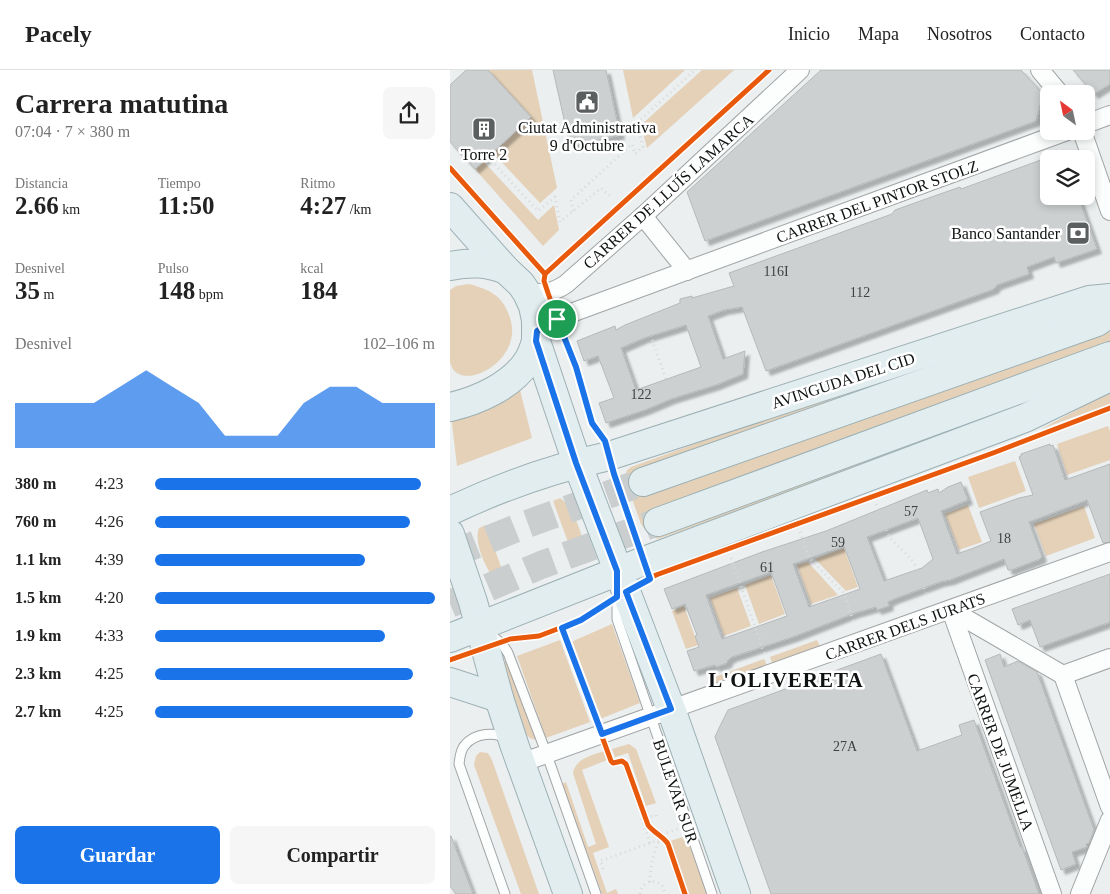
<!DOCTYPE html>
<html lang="es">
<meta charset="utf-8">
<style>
:root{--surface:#fff;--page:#f6f6f6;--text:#222;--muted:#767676;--line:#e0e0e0;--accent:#1a73e8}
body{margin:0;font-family:"Times New Roman",serif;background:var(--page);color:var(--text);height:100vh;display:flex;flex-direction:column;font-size:19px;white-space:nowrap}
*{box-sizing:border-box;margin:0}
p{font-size:16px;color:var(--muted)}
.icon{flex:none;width:28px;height:28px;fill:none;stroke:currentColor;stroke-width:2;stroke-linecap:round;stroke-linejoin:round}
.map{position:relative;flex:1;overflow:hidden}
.panel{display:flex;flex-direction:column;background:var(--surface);width:450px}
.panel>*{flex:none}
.needle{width:32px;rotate:327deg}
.buttons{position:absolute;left:590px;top:15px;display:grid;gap:10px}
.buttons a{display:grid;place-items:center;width:55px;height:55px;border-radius:8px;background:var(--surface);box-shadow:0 2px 8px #0003;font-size:25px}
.pin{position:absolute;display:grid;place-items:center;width:42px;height:42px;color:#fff;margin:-21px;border:2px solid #fff;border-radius:50%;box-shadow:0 1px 5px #0007}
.round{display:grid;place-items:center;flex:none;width:52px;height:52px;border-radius:8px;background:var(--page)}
.head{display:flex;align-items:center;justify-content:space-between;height:85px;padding:0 15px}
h1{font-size:28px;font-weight:700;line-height:38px}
.figures{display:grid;grid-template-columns:repeat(3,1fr);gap:8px;height:85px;padding:5px 15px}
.figures div{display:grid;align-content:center}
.figures b{font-size:25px;font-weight:700}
.figures small{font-size:14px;font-weight:400}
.figures p{font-size:14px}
.chart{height:140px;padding:10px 15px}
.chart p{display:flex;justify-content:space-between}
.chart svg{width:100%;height:90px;margin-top:5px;fill:var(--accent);opacity:.7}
.cta{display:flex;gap:10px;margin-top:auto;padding:10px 15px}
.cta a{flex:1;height:58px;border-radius:8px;background:var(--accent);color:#fff;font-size:20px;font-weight:700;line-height:58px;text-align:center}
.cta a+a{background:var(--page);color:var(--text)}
ul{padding:0 15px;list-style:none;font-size:16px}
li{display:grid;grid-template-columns:80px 60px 1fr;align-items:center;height:38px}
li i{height:12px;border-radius:6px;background:var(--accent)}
header{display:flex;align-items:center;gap:30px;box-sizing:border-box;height:70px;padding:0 25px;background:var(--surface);border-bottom:1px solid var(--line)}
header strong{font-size:24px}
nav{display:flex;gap:28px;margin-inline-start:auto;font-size:18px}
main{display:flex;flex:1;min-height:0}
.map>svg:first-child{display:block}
.green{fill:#e4d1b8}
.building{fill:#cdd0d0;stroke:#b6b9ba;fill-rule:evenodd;filter:url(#shadow)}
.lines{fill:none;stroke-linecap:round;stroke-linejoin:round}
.primary-tunnel{stroke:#cacecf;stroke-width:28;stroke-dasharray:28 14;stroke-linecap:butt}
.lane-casing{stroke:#a1a4a5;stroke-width:11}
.street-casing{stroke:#a1a4a5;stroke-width:20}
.primary-casing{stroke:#9cb0b4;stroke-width:30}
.path{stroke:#d8dada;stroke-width:3;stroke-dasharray:1 4;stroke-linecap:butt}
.lane{stroke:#fcfdfd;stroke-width:9}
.street{stroke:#fcfdfd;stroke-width:18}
.primary{stroke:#e2edf0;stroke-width:28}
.cycleway-casing{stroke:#fff;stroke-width:8}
.cycleway{stroke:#e8590c;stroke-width:5}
.route-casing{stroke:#fff;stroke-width:10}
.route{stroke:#1a73e8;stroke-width:6}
.labels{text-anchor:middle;stroke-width:5;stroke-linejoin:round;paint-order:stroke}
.number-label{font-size:14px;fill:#3e4242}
.poi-label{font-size:16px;fill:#0f1212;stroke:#fff}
.street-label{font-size:16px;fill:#0f1212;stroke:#fff}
.district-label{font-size:21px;font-weight:bold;letter-spacing:1px;fill:#0f1212;stroke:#fff}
</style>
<header>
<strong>Pacely</strong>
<nav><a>Inicio</a><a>Mapa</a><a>Nosotros</a><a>Contacto</a></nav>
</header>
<main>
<section class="panel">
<div class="head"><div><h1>Carrera matutina</h1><p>07:04 · 7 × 380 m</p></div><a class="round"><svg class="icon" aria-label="share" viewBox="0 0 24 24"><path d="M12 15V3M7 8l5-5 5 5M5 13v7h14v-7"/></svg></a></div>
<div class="figures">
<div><p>Distancia</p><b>2.66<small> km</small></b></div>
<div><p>Tiempo</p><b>11:50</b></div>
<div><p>Ritmo</p><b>4:27<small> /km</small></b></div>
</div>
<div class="figures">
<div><p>Desnivel</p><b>35<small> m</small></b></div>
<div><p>Pulso</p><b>148<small> bpm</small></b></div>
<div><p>kcal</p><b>184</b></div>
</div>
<div class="chart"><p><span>Desnivel</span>102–106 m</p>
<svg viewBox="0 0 160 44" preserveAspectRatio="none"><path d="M0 44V22L10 22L20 22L30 22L40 14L50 6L60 14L70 22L80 38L90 38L100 38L110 22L120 14L130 14L140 22L150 22L160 22V44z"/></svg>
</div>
<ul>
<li><b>380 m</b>4:23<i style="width:95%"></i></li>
<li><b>760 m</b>4:26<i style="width:91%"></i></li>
<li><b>1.1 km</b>4:39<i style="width:75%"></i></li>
<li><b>1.5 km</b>4:20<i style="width:100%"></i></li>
<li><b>1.9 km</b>4:33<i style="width:82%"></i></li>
<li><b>2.3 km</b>4:25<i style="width:92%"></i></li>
<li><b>2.7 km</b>4:25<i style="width:92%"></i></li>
</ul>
<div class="cta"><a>Guardar</a><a>Compartir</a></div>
</section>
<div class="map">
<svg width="660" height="824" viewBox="0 0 660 824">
<defs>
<filter id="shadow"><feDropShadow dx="4.5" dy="4.5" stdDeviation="1" flood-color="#0004"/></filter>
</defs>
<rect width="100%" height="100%" fill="#ebeff0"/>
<g class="green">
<polygon points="38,0 82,0 107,118 90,133 43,83 81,47"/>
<polygon points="173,0 235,0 183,48"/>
<polygon points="252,0 284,0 197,78 191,55"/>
<polygon points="34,92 88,150 104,135 109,160 93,176 25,99"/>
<path d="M 19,214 C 40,220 53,225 60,248 C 75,292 7,326 0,292 C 0,287 0,279 0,273 C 0,256 0,238 0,220 L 6,216 Z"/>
<polygon points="660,255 660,277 648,300 594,331 208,469 200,466 191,454 175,409 177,400 181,397 544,265 537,274 190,399"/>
<polygon points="68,312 82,368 7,396 1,345"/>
<polygon points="660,322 660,334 591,359"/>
<polygon points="658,356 660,361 660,390 617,405 607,374"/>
<polygon points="565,391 576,421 529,438 518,407"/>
<path d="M 110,428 C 125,439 137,472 133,491 L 126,494 L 103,431 Z"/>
<polygon points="518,435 532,472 509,480 495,444"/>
<polygon points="634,436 645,468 596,486 584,454"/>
<path d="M 36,455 L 59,519 L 54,521 C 41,510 22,474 29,458 Z"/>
<polygon points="394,478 408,517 396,521 365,489"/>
<polygon points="358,492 388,525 361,534 347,495"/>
<polygon points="321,505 335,544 309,554 295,515"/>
<polygon points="287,518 301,556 274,566 260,528"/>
<polygon points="234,536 248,575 236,579 222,541"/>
<polygon points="162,554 190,633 150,649 121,572"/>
<polygon points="110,570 140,652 96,668 67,586"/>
<polygon points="367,570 370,576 322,593 320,587"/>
<polygon points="314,589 317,595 261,615 259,609"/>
<polygon points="56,590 58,591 86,670 80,668 75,663 53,598"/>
<polygon points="179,674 186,679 206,733 196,736 178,683 165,687 162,679"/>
<path d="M 154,681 L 157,690 L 132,700 L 159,777 L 143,783 L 157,823 L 166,819 L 168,824 L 152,824 L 112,714 L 116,712 L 138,777 L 146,774 L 123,703 C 126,688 141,686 154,681 Z"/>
<polygon points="30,682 38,683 42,690 89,824 71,824 24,695 26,686"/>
<polygon points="236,766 257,824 238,824 220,771"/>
</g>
<g class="building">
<polygon points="16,0 38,0 81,47 25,99 0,72 0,15"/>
<polygon points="103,0 156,0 170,65 120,76"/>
<polygon points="371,0 571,0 593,24 586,51 255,171 237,122"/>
<polygon points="623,0 660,0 660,14 644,24"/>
<path d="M 599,87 L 599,126 L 628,126 L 647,179 L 606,193 L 604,187 L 577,197 L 579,204 L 547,215 L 544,219 L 316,301 L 292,237 L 274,240 L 258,246 L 273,289 L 295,281 L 293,304 L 266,315 L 221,329 L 195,340 L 156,353 L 149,333 L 164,328 L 148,286 L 134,291 L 127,271 L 165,256 L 166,260 L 175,255 L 230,233 L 230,229 L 242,226 L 242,228 L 284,216 L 279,203 L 442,144 L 445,140 L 490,124 L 510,117 L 511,119 ZM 236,255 L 251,297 L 186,320 L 171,278 L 194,268 Z"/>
<path d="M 600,374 L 600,376 L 603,375 L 615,410 L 660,394 L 660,472 L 653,473 L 637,430 L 579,452 L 592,487 L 590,489 L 561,500 L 558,500 L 554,489 L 500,510 L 490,512 L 444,529 L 438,532 L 439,536 L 427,540 L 426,537 L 405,543 L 343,567 L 282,587 L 278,590 L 277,593 L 266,597 L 265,595 L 244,601 L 237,581 L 249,577 L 245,566 L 247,565 L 235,534 L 222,539 L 214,519 L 312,482 L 376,461 L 477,420 L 478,423 L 488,419 L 489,423 L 498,417 L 511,412 L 518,430 L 491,441 L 507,484 L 521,479 L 541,471 L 530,442 L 569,428 L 583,425 L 569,387 L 571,386 L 571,384 ZM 468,448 L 483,489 L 472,498 L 434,511 L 417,467 ZM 394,476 L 410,519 L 359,537 L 343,494 ZM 321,502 L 337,546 L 272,569 L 256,525 Z"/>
<polygon points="660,504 660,552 590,577 580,550 568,555 562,539"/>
<polygon points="431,584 467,681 512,665 509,655 524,650 570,777 572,777 589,824 321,824 265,667 270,656 278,640"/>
<polygon points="550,584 554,597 568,591 587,602 644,760 639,773 636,774 637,777 622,782 626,794 611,800 535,590"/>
<polygon points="0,766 1,766 23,824 6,824 0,816"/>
</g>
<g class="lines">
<g class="primary-tunnel">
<polyline points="0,485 77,454 193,412"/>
<polyline points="0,534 91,495 208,452"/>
</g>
<g class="lane-casing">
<g id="lane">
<polyline points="167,525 167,549 262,824"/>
<polyline points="39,563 53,575 58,583 97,685 146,824"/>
<path d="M 55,824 L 9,694 C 10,688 10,680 15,675 C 25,663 45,661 57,669"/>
</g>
</g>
<g class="street-casing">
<g id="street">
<polyline points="590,0 610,24"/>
<polyline points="636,54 660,45"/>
<polyline points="632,61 660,141"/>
<polyline points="193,146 237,201"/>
<path d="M 77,223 C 94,223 101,224 116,214 L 193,146 L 350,0"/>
<polyline points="87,261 113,246 617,61"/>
<polyline points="501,540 602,824"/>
<polyline points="501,540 613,605 660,737"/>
<polyline points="613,605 660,588"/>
<polyline points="71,693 660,482"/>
<polyline points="630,824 660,750"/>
</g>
</g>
<g class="primary-casing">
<g id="primary">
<polyline points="0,137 56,200 71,214 77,223 83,236 86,250 86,271 127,393 221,639 286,824"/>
<path d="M 0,196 C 20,192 37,192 56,200"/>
<path d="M 0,337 C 27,331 61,316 77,292 C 81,286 84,278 86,271"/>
<polyline points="193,412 647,252 660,243"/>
<path d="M 0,441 C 50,417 105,398 159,386 L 639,230 L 660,228"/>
<polyline points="208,452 660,286"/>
<polyline points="0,464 23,532 49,628 65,677 118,824"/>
<polyline points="0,568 194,491 575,348 660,307"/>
<polyline points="0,612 49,628"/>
</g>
</g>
<g class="path">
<polyline points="38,87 88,141 105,127 110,152 151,118 163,128"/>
<polyline points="123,141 121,130 182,74 185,84 193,77 187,53 245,0"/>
<polyline points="202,270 216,309"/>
<polyline points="426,434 429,442"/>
<path d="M 436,460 C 443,478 461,482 467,500"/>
<polyline points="350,462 360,489 394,523 404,554"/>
<polyline points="281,488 315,585"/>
<polyline points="474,518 477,526"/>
<polyline points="200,773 192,749 206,745 207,749"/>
<polyline points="153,799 150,791 209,770"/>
<path d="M 200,812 C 200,794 205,779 212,764 L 228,759"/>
<path d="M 190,824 C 192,812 202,808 212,815 L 215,824"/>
</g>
<use href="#lane" class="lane"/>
<use href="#street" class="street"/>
<use href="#primary" class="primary"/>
<g class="cycleway-casing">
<g id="cycleway">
<polyline points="0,98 95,204 94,211 98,223 125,297 142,353 155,371 164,404 200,509"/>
<polyline points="95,204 319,0"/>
<path d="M 112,557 L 161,691 L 163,693 L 172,691 L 176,694 L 198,755 C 204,763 214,767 218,774 L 235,824"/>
<polyline points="0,590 60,569 89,566 131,550 156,533 206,505 543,383 660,338"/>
</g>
</g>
<use href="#cycleway" class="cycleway"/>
</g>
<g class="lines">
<g class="route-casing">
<polygon id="route" points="107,249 126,297 142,353 155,371 164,404 200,509 176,522 221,639 152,664 112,558 131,550 167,527 167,501 126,393 86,271 87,261"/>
</g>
<use href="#route" class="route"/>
</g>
<defs>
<g id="civic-square" transform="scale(1.25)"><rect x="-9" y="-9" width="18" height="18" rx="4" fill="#5c5f60" stroke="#fff"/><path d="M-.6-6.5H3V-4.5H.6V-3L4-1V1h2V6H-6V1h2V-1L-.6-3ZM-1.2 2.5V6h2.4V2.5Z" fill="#fff"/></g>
<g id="building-square" transform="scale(1.25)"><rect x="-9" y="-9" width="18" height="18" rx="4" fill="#5c5f60" stroke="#fff"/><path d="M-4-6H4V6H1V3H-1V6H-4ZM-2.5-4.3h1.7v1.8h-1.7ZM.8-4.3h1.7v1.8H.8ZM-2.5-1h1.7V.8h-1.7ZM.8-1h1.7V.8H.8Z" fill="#fff"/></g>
<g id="bank-square" transform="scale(1.25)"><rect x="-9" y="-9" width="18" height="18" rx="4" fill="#5c5f60" stroke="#fff"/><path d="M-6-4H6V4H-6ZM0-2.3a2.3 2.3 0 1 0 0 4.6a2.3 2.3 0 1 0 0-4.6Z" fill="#fff"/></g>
</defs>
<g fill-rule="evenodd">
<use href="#civic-square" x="137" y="32"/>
<use href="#building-square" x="34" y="59"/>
<use href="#bank-square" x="628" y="163"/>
</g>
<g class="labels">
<g class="number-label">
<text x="326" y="206">116I</text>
<text x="410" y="227">112</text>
<text x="191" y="329">122</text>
<text x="461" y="446">57</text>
<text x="554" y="473">18</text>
<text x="388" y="477">59</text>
<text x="317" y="502">61</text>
<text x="395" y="681">27A</text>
</g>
<g class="poi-label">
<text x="137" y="63">Ciutat Administrativa<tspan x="137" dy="18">9 d'Octubre</tspan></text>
<text x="34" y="90">Torre 2</text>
<text x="610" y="169" text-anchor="end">Banco Santander</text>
</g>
<g class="street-label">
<text transform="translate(218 121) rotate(-42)" y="6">CARRER DE LLUÍS LAMARCA</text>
<text transform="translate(427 131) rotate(-20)" y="6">CARRER DEL PINTOR STOLZ</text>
<text transform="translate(393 310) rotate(-18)" y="6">AVINGUDA DEL CID</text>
<text transform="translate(455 556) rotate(-20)" y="6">CARRER DELS JURATS</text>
<text transform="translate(551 682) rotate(70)" y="6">CARRER DE JUMELLA</text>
<text transform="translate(226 721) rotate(71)" y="6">BULEVAR SUR</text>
</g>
<g class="district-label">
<text x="336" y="617">L'OLIVERETA</text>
</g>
</g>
</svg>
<div class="buttons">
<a><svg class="needle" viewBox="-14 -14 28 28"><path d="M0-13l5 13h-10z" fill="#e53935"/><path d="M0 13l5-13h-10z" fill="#767676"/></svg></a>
<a><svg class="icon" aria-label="layers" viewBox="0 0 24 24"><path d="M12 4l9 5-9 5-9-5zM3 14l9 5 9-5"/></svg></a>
</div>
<div class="pin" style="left:107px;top:249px;background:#1e9e55"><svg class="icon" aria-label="arrive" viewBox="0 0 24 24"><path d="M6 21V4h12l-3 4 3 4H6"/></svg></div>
</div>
</main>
